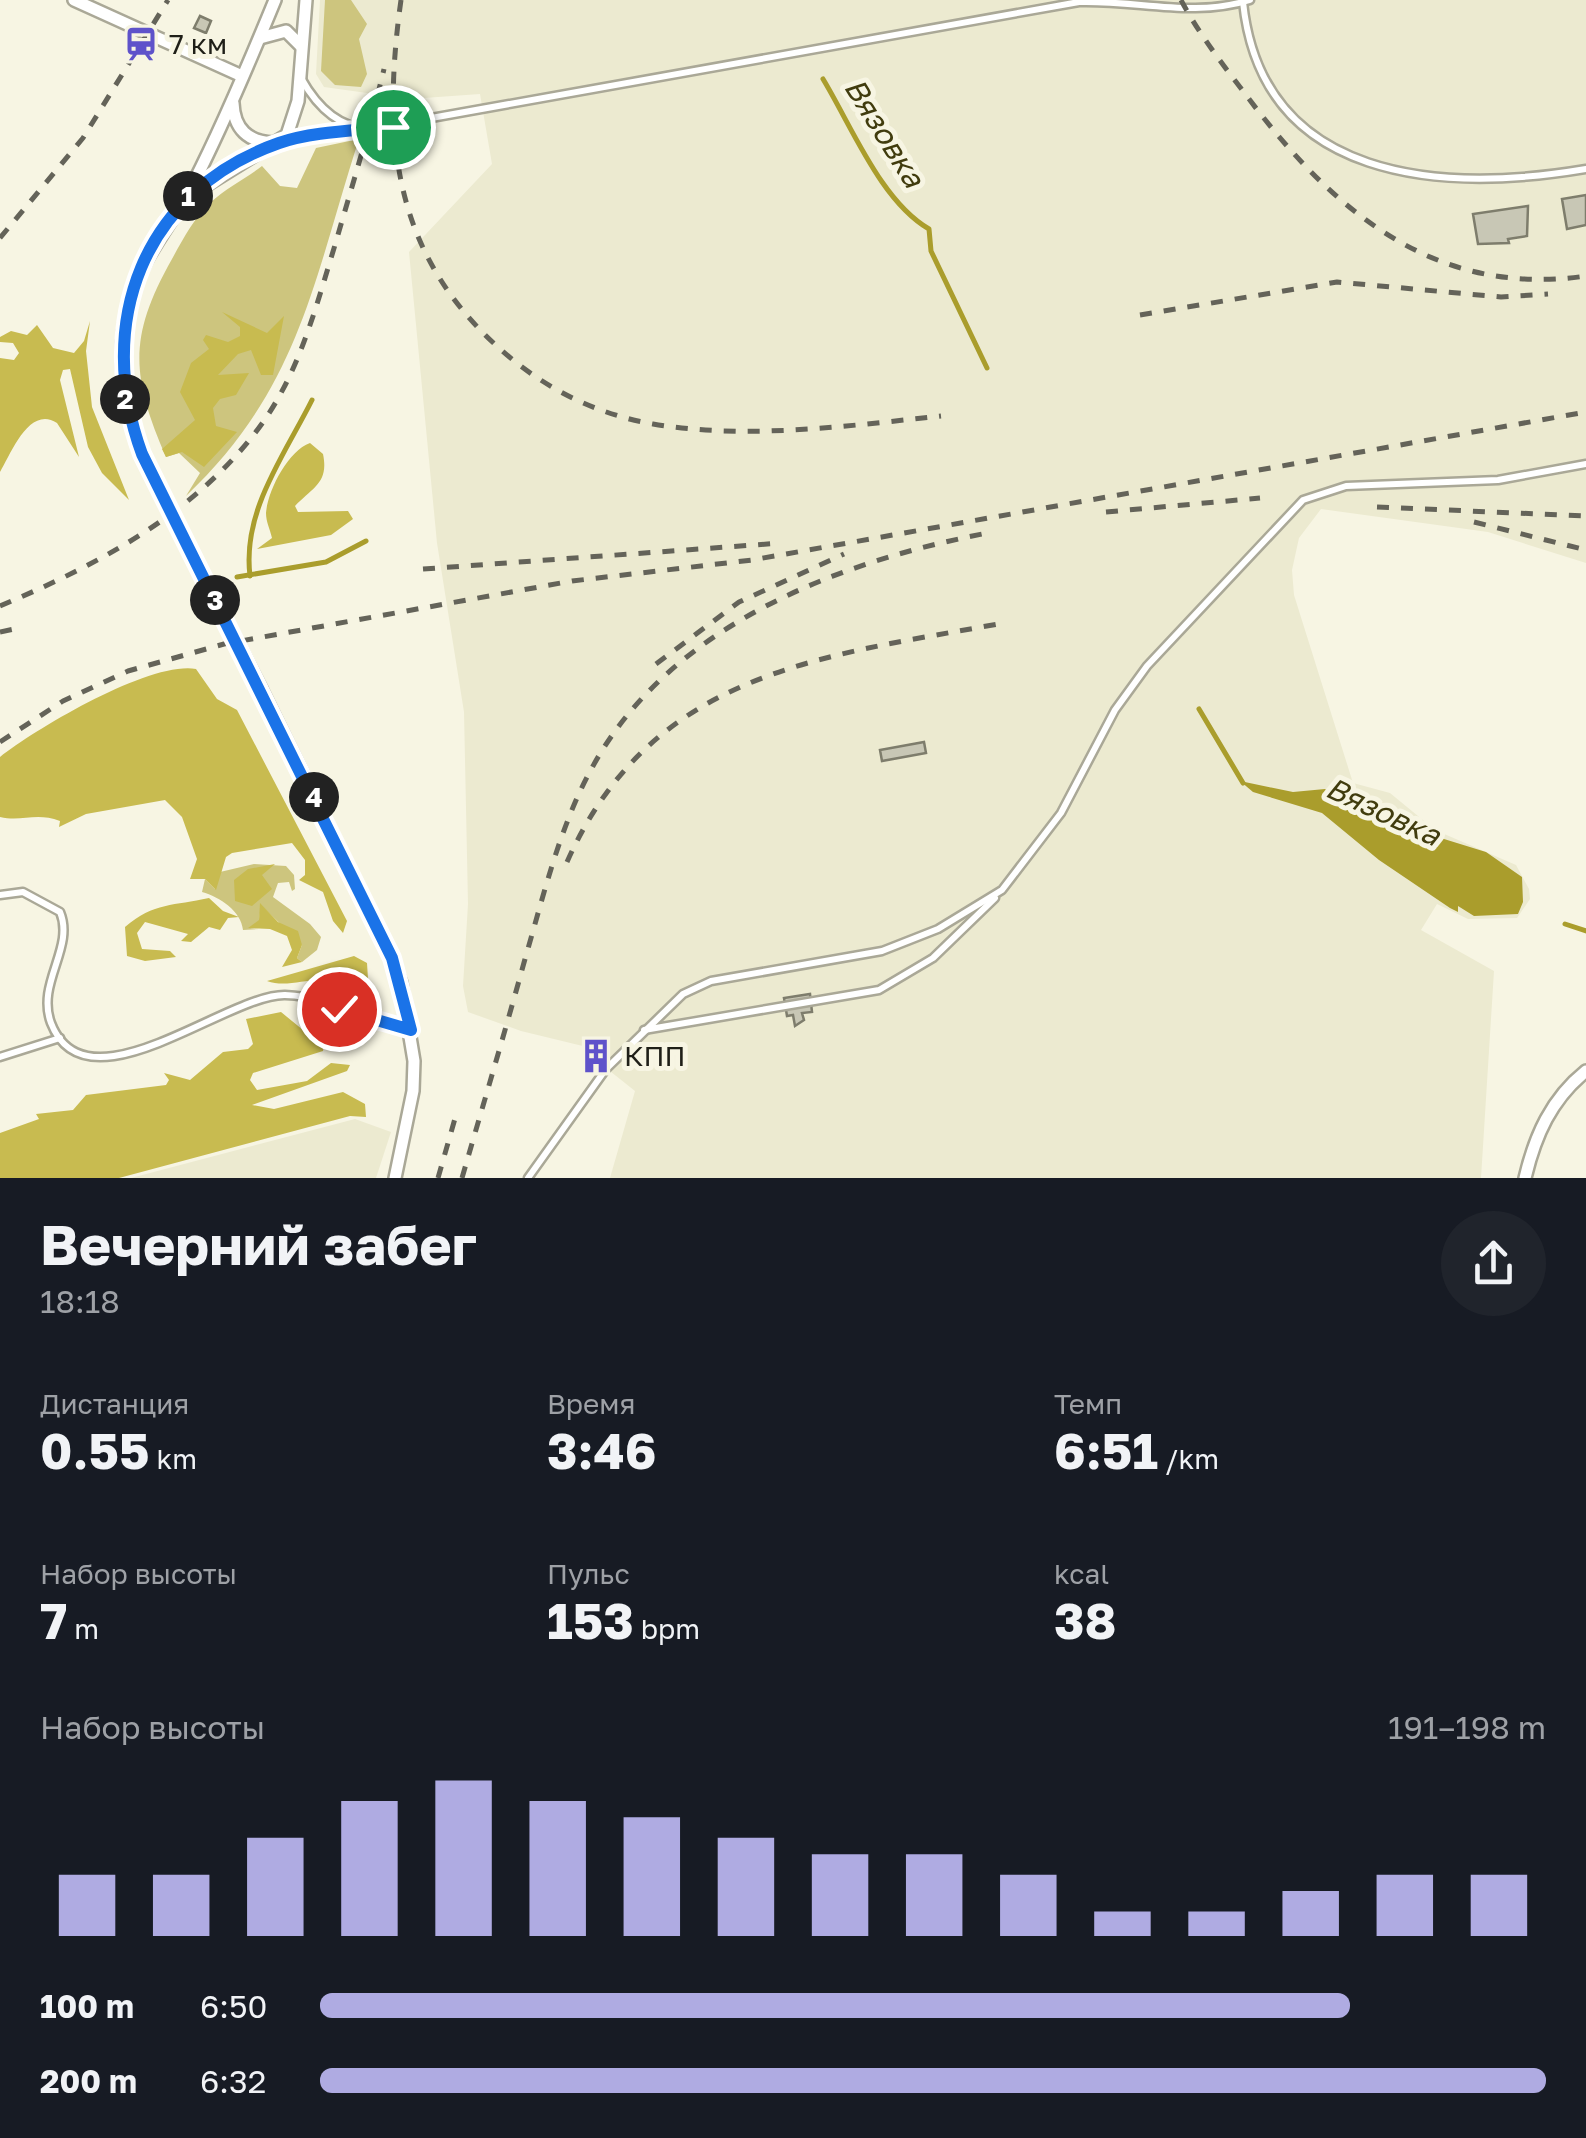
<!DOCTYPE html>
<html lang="ru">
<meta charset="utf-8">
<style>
:root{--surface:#171b24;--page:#20242c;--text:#f1f3f6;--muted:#9ea1a6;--accent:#afabe2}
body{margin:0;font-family:"Golos Text",sans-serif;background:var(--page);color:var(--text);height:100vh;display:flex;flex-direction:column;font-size:38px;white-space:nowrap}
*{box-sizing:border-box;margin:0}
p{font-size:32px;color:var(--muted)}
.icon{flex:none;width:55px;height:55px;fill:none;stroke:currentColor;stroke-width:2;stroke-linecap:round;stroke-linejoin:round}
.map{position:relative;height:1178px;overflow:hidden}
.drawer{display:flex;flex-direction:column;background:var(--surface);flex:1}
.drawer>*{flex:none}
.pin{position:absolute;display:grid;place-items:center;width:85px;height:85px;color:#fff;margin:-42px;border:5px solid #fff;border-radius:50%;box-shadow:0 2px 10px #0007}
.km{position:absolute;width:50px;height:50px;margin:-25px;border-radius:50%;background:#222;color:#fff;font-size:28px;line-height:50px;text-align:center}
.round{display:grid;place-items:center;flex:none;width:105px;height:105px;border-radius:52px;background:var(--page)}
.headline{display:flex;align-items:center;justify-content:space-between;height:170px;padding:0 40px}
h1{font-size:55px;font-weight:700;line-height:75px}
.metrics{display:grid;grid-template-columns:repeat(3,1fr);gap:15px;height:170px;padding:10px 40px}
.metrics div{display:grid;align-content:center}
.metrics b{font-size:50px;font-weight:700}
.metrics small{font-size:28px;font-weight:400}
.metrics p{font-size:28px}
.chart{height:280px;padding:20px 40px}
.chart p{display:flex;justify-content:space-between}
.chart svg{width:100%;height:180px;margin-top:10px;stroke:var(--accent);stroke-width:6}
ul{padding:0 40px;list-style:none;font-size:32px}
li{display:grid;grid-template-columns:160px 120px 1fr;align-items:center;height:75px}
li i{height:25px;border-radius:12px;background:var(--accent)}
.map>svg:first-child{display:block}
.built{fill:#ecead0}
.green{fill:#cdc57e}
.forest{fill:#c8bb50}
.water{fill:#aa9d2c}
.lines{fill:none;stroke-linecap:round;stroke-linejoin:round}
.stream{stroke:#aa9d2c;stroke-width:5}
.building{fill:#c8c7b5;stroke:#7e7d6c;stroke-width:2.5}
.service-casing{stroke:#aaa897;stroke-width:11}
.minor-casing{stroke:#aaa897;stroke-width:16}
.service{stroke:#fff;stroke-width:6}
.minor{stroke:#fff;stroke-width:11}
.rail{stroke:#646359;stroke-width:5;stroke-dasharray:12 12;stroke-linecap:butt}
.minor-bridge-casing{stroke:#aaa897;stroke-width:16;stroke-linecap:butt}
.minor-bridge{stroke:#fff;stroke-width:11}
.route-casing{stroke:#fff;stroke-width:20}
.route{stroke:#1a73e8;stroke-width:12}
.labels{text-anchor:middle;stroke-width:10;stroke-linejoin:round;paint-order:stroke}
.poi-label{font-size:28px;fill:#1f1f18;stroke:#f7f5e3;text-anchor:start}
.water-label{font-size:30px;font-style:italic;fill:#413c0e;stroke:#f7f5e3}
</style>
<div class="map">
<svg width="1586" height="1178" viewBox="0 0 1586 1178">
<rect width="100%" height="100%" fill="#f7f5e3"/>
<g class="built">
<polygon points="320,0 1586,0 1586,563 1488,532 1321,509 1299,538 1292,570 1294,595 1353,783 1390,793 1435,830 1516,865 1529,889 1530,899 1517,918 1468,919 1437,904 1421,930 1494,971 1481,1178 610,1178 635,1091 596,1060 592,1065 584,1059 591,1048 521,1031 468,1012 463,986 468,904 464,712 437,543 409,252 492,164 480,94 410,99 324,87 316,74"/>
<polygon points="355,1119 391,1132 376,1178 131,1178"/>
</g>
<g class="green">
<polygon points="325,0 351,0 367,24 359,39 367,74 361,87 335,85 321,71"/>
<path d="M 359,139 C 313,281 300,388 186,496 L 200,473 L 179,453 L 166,457 C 131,376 128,337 172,259 C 183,239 194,218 211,202 C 226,188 245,179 262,166 L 280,186 L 297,188 L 316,148 Z"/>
<path d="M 254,864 L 286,866 L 294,875 L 295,889 L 292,891 L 289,882 L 278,883 L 273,897 L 310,924 L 321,937 L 317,950 L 302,962 L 297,958 L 302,945 L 261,905 L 259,921 L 250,928 L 259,929 L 243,930 C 241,911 220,897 202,892 L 205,879 L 215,889 L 220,872 Z"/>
</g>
<g class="forest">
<polygon points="222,312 267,333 284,316 273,375 261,375 251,350 238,354 218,375 249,373 236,395 220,399 213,408 216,426 237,432 204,467 182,452 166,457 162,449 195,420 180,392 191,363 209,349 203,340 206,335 228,342 240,336 240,327"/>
<path d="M 90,321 L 86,351 L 92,407 L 129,500 L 102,473 L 88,447 L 70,369 L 63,370 L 60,380 L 79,457 L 57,423 C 29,405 11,454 0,472 L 0,358 L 14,360 L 19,353 L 13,343 L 0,342 L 0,337 L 11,331 L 27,335 L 37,325 L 53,348 L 74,353 L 84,341 Z"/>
<path d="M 310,443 L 323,454 C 329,483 313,487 295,506 L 298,512 L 348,511 L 353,519 L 331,535 L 257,549 L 272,538 C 270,529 266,522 266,513 C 268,490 288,451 310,443 Z"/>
<path d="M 196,669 L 217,699 L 237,710 L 347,921 L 343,933 L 333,921 L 323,892 L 299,880 L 305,875 L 305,860 L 292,843 L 232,853 L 226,857 L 216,890 L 205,879 L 190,879 L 197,859 L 182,817 L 165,800 L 86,814 L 59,827 L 60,821 C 36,812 22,822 0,817 L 0,757 C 37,728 150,661 196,669 Z"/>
<polygon points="275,864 262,875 272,889 252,906 235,901 234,880 248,869"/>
<path d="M 209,898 L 223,911 L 239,917 L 228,918 L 220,930 L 209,927 L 191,942 L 181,941 L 188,934 L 145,922 L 137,933 L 142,949 L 170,951 L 176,957 L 145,961 L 127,956 L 125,927 C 154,902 174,906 209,898 Z"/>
<polygon points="260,903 278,922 298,931 302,945 297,958 302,962 282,967 292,950 287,936 270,929 248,928 259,920"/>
<path d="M 354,956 L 367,963 L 369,995 C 343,1001 350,987 333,982 C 312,975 289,989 267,981 Z"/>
<polygon points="281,1012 314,1039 325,1034 323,1051 253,1073 250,1080 257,1090 307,1081 331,1063 350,1065 347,1071 252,1105 274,1109 343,1092 365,1104 366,1117 350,1116 119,1178 0,1178 0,1133 39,1119 36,1114 73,1110 86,1095 166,1085 169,1080 164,1073 190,1080 223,1052 248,1049 253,1044 246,1019"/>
</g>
<polygon class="water" points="1240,781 1293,792 1325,789 1343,801 1350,796 1361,805 1378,800 1444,839 1486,852 1522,877 1523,902 1518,914 1474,916 1458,906 1458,912 1450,908 1379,860 1322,813 1253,792"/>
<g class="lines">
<g class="stream">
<path d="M 823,79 C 852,127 881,201 929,229 L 931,251 L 987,368"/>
<path d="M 250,576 C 242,511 284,456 312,400"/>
<polyline points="237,577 326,562 366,541"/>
<polyline points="1199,709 1243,783"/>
<polyline points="1565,924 1586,931"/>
</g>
</g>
<g class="building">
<polygon points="200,16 211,21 206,33 194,28"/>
<polygon points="1586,195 1586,225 1567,229 1562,199"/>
<polygon points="1528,206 1527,236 1508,239 1509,243 1478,244 1473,214"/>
<polygon points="924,742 926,753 882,761 880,750"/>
<polygon points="810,994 812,1012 802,1013 804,1020 795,1026 793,1015 787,1016 784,998"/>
<polygon points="595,1044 608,1053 600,1063 596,1060 592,1065 584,1059"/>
</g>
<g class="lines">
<g class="service-casing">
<g id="service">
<path d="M 1243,2 C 1262,183 1443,193 1586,169"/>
<path d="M 301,78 C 316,105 337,128 370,129 L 1079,2 C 1137,0 1193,18 1250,0"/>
<polyline points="281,142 358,129"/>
<path d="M 0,895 L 23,892 L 60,912 C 75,948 36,983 51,1023 C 86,1114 227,994 285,995 C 325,996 371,1018 410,1029"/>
<polyline points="644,1030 879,990 933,958 995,898"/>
<polyline points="0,1057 60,1038"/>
<polyline points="528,1178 606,1069 683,994 711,981 882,951 938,929 1002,890 1061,813 1115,710 1147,666 1303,500 1346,486 1498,480 1586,464"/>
</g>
</g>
<g class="minor-casing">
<g id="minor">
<polyline points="74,0 242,76"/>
<polyline points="260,38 286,31 301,46"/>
<path d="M 233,103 C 234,129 248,142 274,143"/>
<polyline points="189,196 287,135 298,101 306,0"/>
<path d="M 151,474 C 120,403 108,332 146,261 C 161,234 180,209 194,182 C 224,123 250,61 275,0"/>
<polyline points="262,691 383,938 401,983 414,1061 413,1091 395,1178"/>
<path d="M 1525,1178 C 1535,1136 1551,1099 1586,1071"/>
</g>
</g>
<use href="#service" class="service"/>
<use href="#minor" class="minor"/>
<g class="rail">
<path d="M 401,0 C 382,135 392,252 499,348 C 542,387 595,414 653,424 C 747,440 847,426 941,416"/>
<path d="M 1181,0 C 1199,34 1223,65 1246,95 C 1332,210 1434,298 1586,276"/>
<polyline points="0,238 83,138 168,0"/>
<polyline points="1140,315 1337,282 1501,297 1548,294"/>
<polyline points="1377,507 1586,516"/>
<polyline points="1106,512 1260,498"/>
<polyline points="1474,522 1586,550"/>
<polyline points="423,569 782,543"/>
<path d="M 0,606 C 95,566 191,516 255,433 C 298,378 315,310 335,245 C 352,186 370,128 384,69"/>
<polyline points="0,632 19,628"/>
<polyline points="656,664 739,602 844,554"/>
<polyline points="0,742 63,701 128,671 224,644 572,581 752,560 1586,412"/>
<path d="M 567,862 C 651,673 817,657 998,624"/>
<polyline points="438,1178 456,1115"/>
<path d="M 462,1178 C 483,1105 505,1032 525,959 C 544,894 560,825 593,766 C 671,624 842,560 993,532"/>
</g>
<g class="minor-bridge-casing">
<polyline id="minor-bridge" points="151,474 262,691"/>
</g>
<use href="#minor-bridge" class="minor-bridge"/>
</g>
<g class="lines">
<g class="route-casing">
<path id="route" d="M 339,1009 L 411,1030 L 392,958 L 142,454 C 94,324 142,191 279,143 C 314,131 356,131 393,127"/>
</g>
<use href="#route" class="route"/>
</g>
<defs>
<g id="station-bare" transform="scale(2.7)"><path d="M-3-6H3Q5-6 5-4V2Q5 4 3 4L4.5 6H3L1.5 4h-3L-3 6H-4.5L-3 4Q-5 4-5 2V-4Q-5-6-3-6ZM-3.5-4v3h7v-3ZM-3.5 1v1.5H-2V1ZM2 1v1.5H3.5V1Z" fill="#5e52ca" stroke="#f7f5e3" stroke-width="2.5" paint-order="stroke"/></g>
<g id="building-bare" transform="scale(2.7)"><path d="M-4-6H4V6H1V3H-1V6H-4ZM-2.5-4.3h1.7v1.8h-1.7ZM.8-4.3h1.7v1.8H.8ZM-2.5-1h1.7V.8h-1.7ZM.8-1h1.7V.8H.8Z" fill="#5e52ca" stroke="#f7f5e3" stroke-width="2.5" paint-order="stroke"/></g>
</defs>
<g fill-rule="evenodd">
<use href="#station-bare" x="141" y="44"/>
<use href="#building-bare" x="596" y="1056"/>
</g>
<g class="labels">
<g class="poi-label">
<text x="169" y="54">7 км</text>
<text x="624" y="1066">КПП</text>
</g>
<g class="water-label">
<text transform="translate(884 133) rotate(58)" y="10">Вязовка</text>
<text transform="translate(1383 812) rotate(25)" y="10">Вязовка</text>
</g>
</g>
</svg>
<div class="pin" style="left:393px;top:127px;background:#1e9e55"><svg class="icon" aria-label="arrive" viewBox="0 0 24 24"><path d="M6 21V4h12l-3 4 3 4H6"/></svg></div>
<div class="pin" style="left:339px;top:1009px;background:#d93025"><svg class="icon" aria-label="check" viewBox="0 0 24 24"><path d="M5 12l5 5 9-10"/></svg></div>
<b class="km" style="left:188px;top:196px">1</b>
<b class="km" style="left:125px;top:399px">2</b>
<b class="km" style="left:215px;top:600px">3</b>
<b class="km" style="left:314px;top:797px">4</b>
</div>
<section class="drawer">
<div class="headline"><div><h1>Вечерний забег</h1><p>18:18</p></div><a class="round"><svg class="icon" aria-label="share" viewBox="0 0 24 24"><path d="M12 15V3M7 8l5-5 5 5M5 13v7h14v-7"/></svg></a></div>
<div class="metrics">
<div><p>Дистанция</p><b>0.55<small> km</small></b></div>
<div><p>Время</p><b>3:46</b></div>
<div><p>Темп</p><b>6:51<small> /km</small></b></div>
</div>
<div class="metrics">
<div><p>Набор высоты</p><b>7<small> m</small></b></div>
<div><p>Пульс</p><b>153<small> bpm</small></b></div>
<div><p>kcal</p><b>38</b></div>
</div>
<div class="chart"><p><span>Набор высоты</span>191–198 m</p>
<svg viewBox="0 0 160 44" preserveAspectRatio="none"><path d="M5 44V29M15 44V29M25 44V20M35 44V11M45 44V6M55 44V11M65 44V15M75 44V20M85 44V24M95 44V24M105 44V29M115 44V38M125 44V38M135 44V33M145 44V29M155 44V29"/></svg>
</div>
<ul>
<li><b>100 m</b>6:50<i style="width:84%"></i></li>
<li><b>200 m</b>6:32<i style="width:100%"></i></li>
</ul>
</section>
